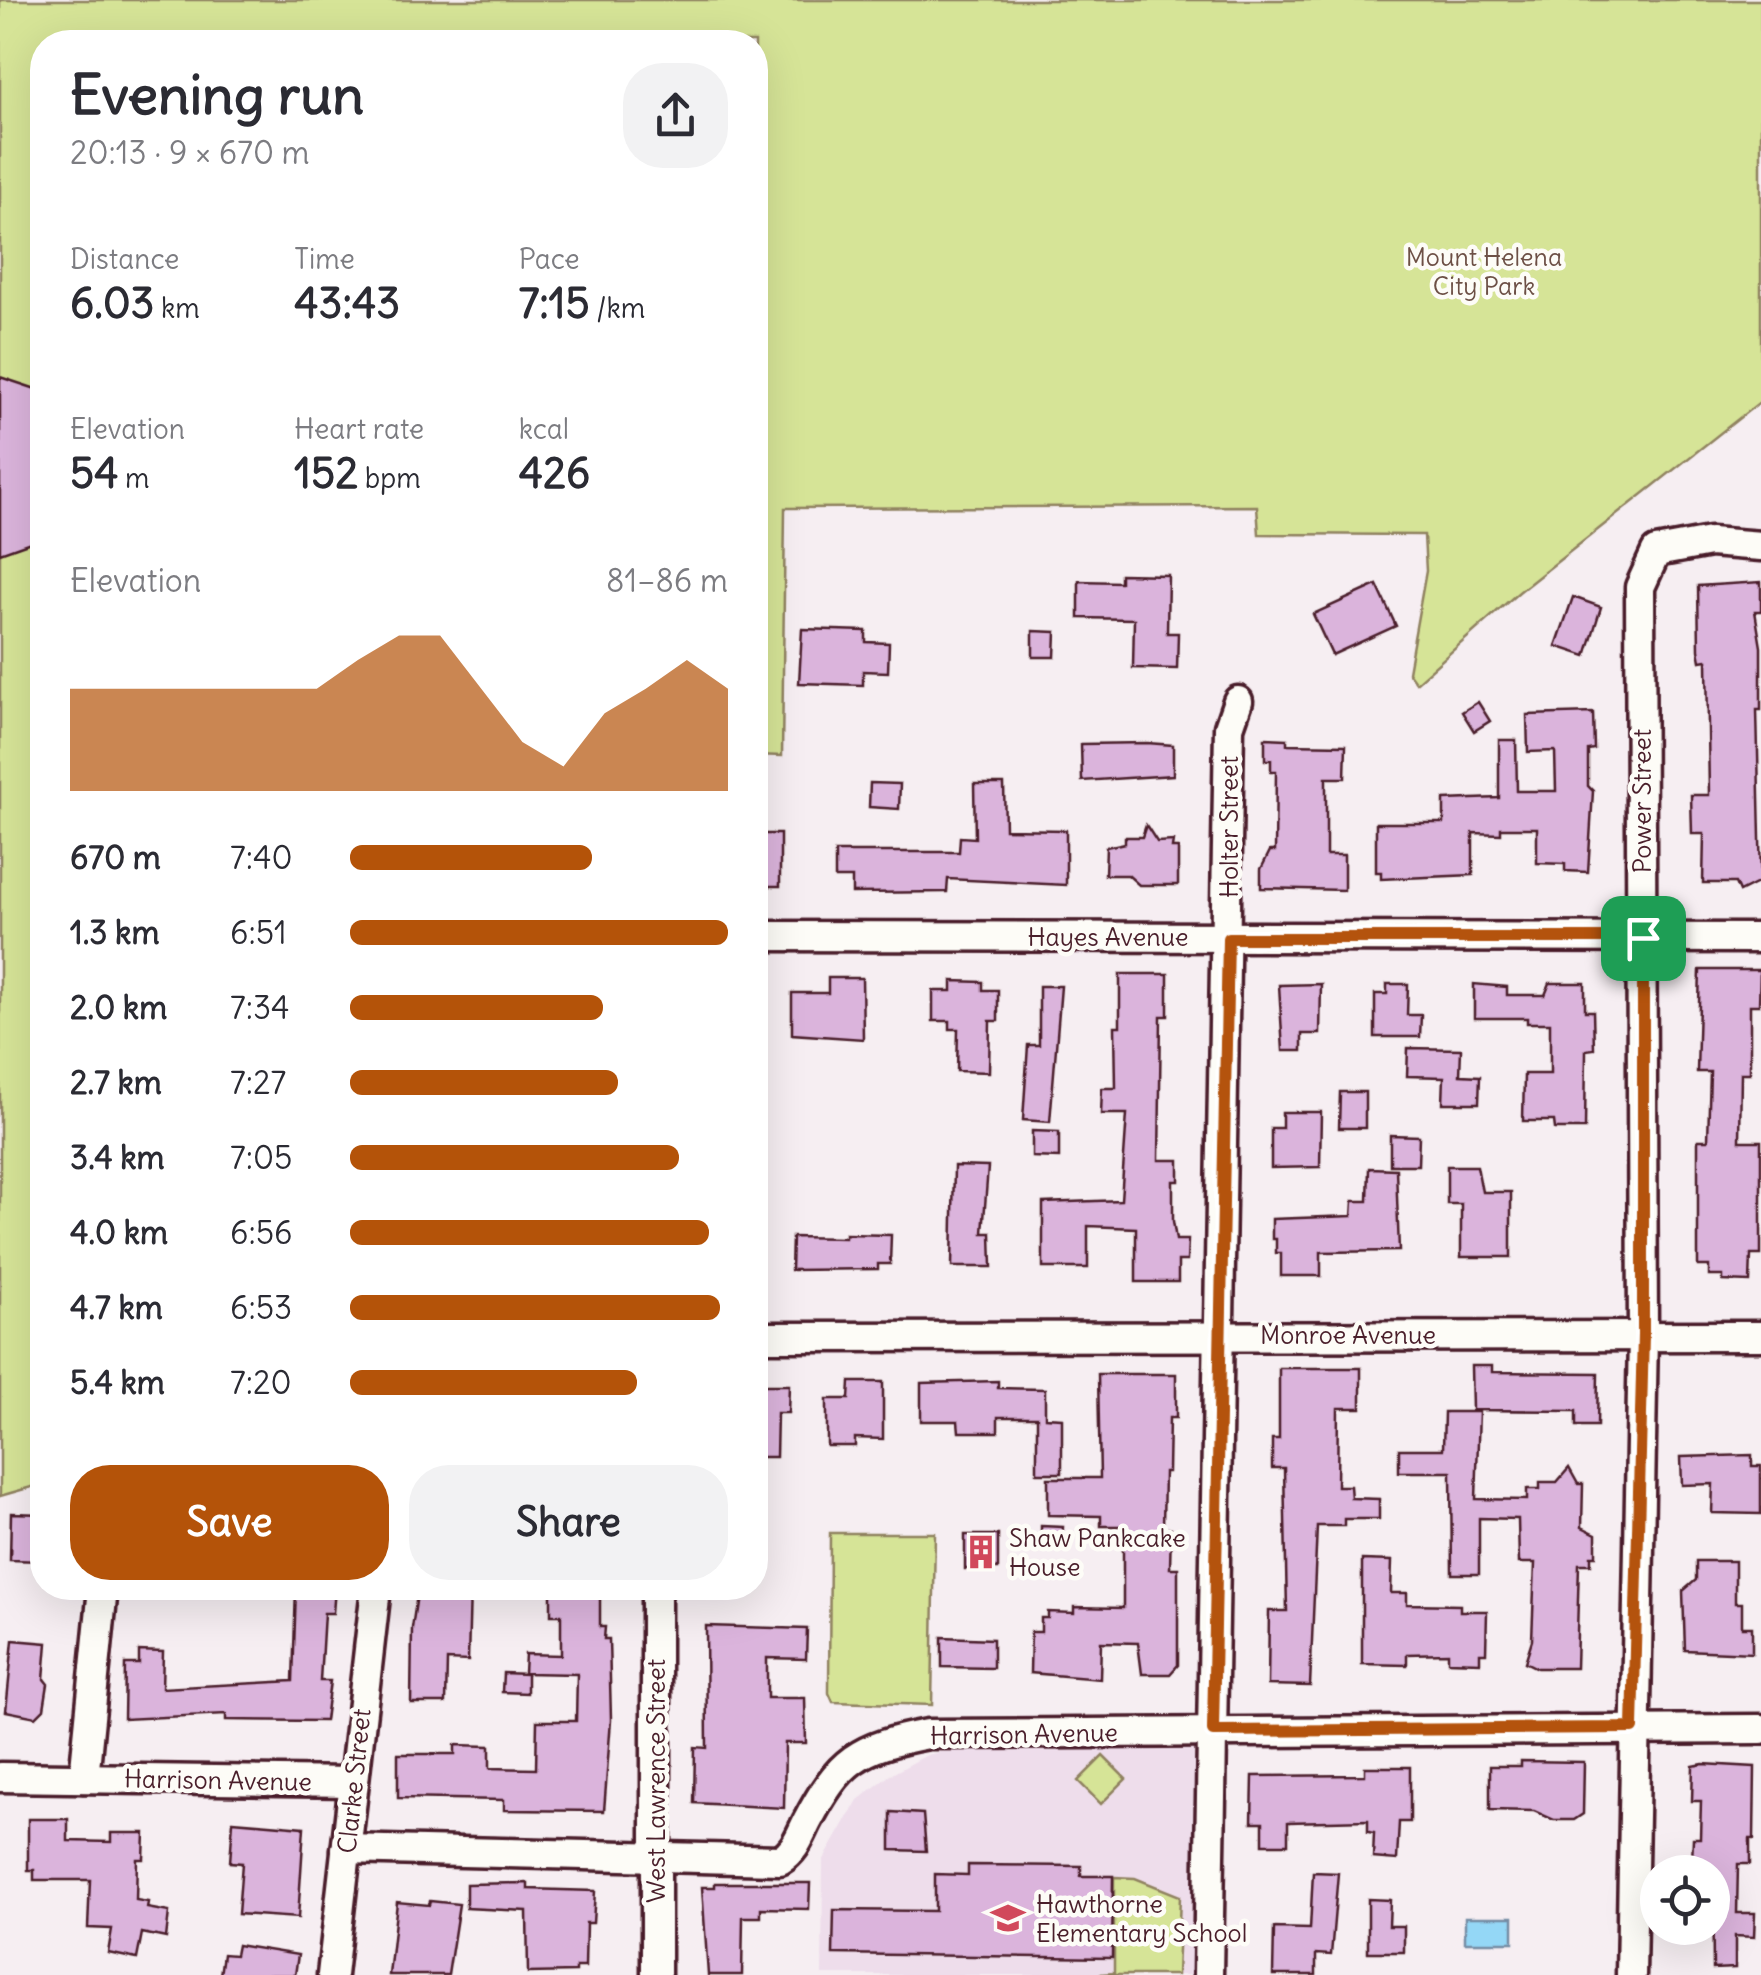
<!DOCTYPE html>
<meta charset="utf-8">
<style>
:root{--surface:#fff;--page:#f2f2f3;--text:#2b2b33;--muted:#7c7c81;--accent:#b45309}
body{margin:0;font-family:Delius,sans-serif;background:var(--page);color:var(--text);height:100vh;display:flex;flex-direction:column;font-size:38px;white-space:nowrap}
*{box-sizing:border-box;margin:0}
p{font-size:32px;color:var(--muted)}
.icon{flex:none;width:55px;height:55px;fill:none;stroke:currentColor;stroke-width:2;stroke-linecap:round;stroke-linejoin:round}
.map{position:relative;flex:1;overflow:hidden}
.sheet{position:absolute;left:30px;top:30px;width:738px;height:1570px;display:flex;flex-direction:column;background:var(--surface);border-radius:40px;box-shadow:0 10px 40px #0002}
.sheet>*{flex:none}
.fabs{position:absolute;left:1640px;top:1855px;display:grid;gap:20px}
.fabs a{display:grid;place-items:center;width:90px;height:90px;border-radius:50%;background:var(--surface);box-shadow:0 10px 40px #0002;font-size:50px}
.pin{position:absolute;display:grid;place-items:center;width:85px;height:85px;color:#fff;margin:-42px;border-radius:20px;box-shadow:0 5px 15px #0006}
.round{display:grid;place-items:center;flex:none;width:105px;height:105px;border-radius:40px;background:var(--page)}
.overview{display:flex;align-items:center;justify-content:space-between;height:170px;padding:0 40px}
h1{font-size:55px;font-weight:700;line-height:75px}
.stats{display:grid;grid-template-columns:repeat(3,1fr);gap:15px;height:170px;padding:10px 40px}
.stats div{display:grid;align-content:center}
.stats b{font-size:42px;font-weight:700}
.stats small{font-size:28px;font-weight:400}
.stats p{font-size:28px}
.chart{height:280px;padding:20px 40px}
.chart p{display:flex;justify-content:space-between}
.chart svg{width:100%;height:180px;margin-top:10px;fill:var(--accent);opacity:.7}
.primary-button{display:flex;gap:20px;margin-top:auto;padding:20px 40px}
.primary-button a{flex:1;height:115px;border-radius:40px;background:var(--accent);color:#fff;font-size:40px;font-weight:700;line-height:115px;text-align:center}
.primary-button a+a{background:var(--page);color:var(--text)}
ul{padding:0 40px;list-style:none;font-size:32px}
li{display:grid;grid-template-columns:160px 120px 1fr;align-items:center;height:75px}
li i{height:25px;border-radius:12px;background:var(--accent)}
.map>svg:first-child{display:block}
.built{fill:#eeddeb}
.green{fill:#d6e497;stroke:#908261;stroke-width:2.5}
.water{fill:#94d7f6;stroke:#768da5;stroke-width:2.5}
.building{fill:#dbb4dc;stroke:#4a1f2b;stroke-width:2.5}
.lines{fill:none;stroke-linecap:round;stroke-linejoin:round}
.minor-casing{stroke:#4a1f2b;stroke-width:35}
.minor{stroke:#fdfcf7;stroke-width:28}
.route-casing{stroke:#fff;stroke-width:20}
.route{stroke:#b45309;stroke-width:12}
.labels{text-anchor:middle;stroke-width:9;stroke-linejoin:round;paint-order:stroke}
.park-label{font-size:25px;fill:#6d5046;stroke:#fdfcf7}
.street-label{font-size:25px;fill:#4a1f2b;stroke:#fdfcf7}
.poi-label{font-size:25px;fill:#4a1f2b;stroke:#fdfcf7;text-anchor:start}
</style>
<div class="map">
<svg width="1761" height="1975" viewBox="0 0 1761 1975">
<rect width="100%" height="100%" fill="#f6eef2"/>
<filter id="ink" filterUnits="userSpaceOnUse"><feTurbulence type="fractalNoise" baseFrequency=".01" numOctaves="2"/><feDisplacementMap in="SourceGraphic" scale="20" xChannelSelector="R" yChannelSelector="G"/><feConvolveMatrix kernelMatrix="1 2 1 2 8 2 1 2 1" color-interpolation-filters="sRGB"/></filter>
<g filter="url(#ink)">
<polygon class="built" points="1197,1747 1192,1975 822,1975 823,1861 858,1800 890,1775 927,1755 953,1749"/>
<g class="green">
<polygon points="0,0 1761,0 1761,401 1519,592 1416,683 1408,672 1426,571 1424,535 1259,534 1257,506 785,508 782,756 755,755 755,42 42,42 42,1484 0,1496"/>
<polygon points="830,1533 935,1533 932,1705 833,1702 829,1693"/>
<polygon points="1103,1756 1126,1779 1101,1804 1078,1781"/>
<polygon points="1114,1877 1135,1878 1180,1896 1177,1975 1088,1975 1114,1973"/>
</g>
<rect class="water" x="1465" y="1917" width="48" height="25"/>
<g class="building">
<polygon points="0,377 42,391 42,538 0,553"/>
<polygon points="1120,574 1168,575 1167,633 1178,633 1177,669 1133,668 1134,619 1079,618 1079,581 1120,582"/>
<polygon points="1761,582 1761,611 1755,611 1761,647 1761,710 1757,710 1761,881 1739,892 1735,883 1703,883 1704,834 1692,834 1691,795 1709,795 1707,660 1701,661 1699,650 1698,586"/>
<polygon points="1377,585 1396,626 1332,655 1313,614"/>
<polygon points="1573,597 1601,607 1586,656 1556,646"/>
<polygon points="802,629 866,631 866,642 889,643 888,672 863,671 863,685 799,683"/>
<polygon points="1033,631 1056,632 1055,657 1033,657"/>
<polygon points="1478,702 1490,721 1474,731 1462,712"/>
<polygon points="1593,713 1594,749 1588,750 1588,786 1593,791 1588,872 1565,871 1565,864 1537,863 1537,828 1501,828 1501,834 1473,833 1473,875 1381,879 1381,872 1376,872 1376,823 1444,823 1444,800 1499,798 1499,740 1516,740 1517,791 1556,791 1555,751 1528,752 1527,715"/>
<polygon points="1265,738 1287,739 1287,744 1346,745 1345,778 1326,778 1326,855 1344,855 1344,890 1261,888 1261,869 1270,851 1275,851 1276,771 1271,771 1271,760 1265,760"/>
<polygon points="1147,743 1173,745 1173,775 1082,781 1081,744"/>
<polygon points="870,783 900,784 899,809 869,807"/>
<polygon points="974,784 1004,784 1005,829 1066,830 1066,885 948,879 947,892 852,893 852,878 835,878 835,852 959,852 960,837 975,838"/>
<polygon points="1146,825 1157,842 1173,841 1172,848 1178,848 1178,885 1139,885 1128,875 1105,875 1106,847 1125,843 1125,837 1142,837"/>
<rect x="755" y="834" width="25" height="52"/>
<polygon points="1700,970 1760,970 1759,1005 1750,1005 1750,1073 1741,1073 1740,1141 1761,1141 1761,1255 1751,1255 1750,1282 1723,1281 1723,1276 1709,1276 1709,1266 1698,1266 1698,1140 1708,1140 1710,1072 1697,1072"/>
<polygon points="1120,974 1168,974 1168,1016 1161,1016 1159,1160 1179,1160 1179,1181 1173,1181 1173,1221 1176,1240 1188,1240 1187,1261 1178,1261 1178,1282 1136,1282 1136,1228 1088,1226 1088,1268 1043,1268 1043,1203 1121,1200 1127,1114 1101,1114 1102,1088 1116,1088 1115,1026 1120,1026"/>
<polygon points="828,978 862,978 863,1039 792,1034 792,993 828,993"/>
<polygon points="952,981 983,982 983,990 998,990 998,1021 990,1021 989,1072 957,1071 958,1029 950,1029 950,1021 933,1021 933,991 952,991"/>
<polygon points="1550,983 1585,983 1585,1011 1593,1011 1594,1049 1586,1050 1585,1129 1555,1129 1554,1121 1523,1121 1524,1074 1550,1074 1550,1023 1527,1023 1527,1018 1474,1018 1474,984 1507,987 1507,995 1545,995"/>
<polygon points="1321,984 1320,1034 1302,1034 1302,1051 1283,1051 1279,985"/>
<polygon points="1387,984 1408,984 1407,1015 1421,1015 1420,1037 1375,1037 1375,994 1387,994"/>
<polygon points="1039,986 1061,986 1050,1122 1023,1120 1028,1045 1039,1045"/>
<polygon points="1408,1048 1461,1049 1460,1075 1480,1076 1479,1103 1443,1103 1444,1077 1407,1076"/>
<polygon points="1340,1092 1365,1092 1365,1128 1339,1128"/>
<polygon points="1282,1112 1321,1112 1320,1167 1271,1168 1271,1128 1282,1128"/>
<polygon points="1032,1131 1059,1132 1059,1158 1032,1157"/>
<polygon points="1390,1135 1419,1136 1418,1165 1390,1165"/>
<polygon points="954,1166 988,1167 983,1233 991,1233 992,1267 952,1267"/>
<polygon points="1447,1166 1477,1166 1482,1192 1511,1192 1511,1257 1461,1257 1461,1204 1447,1204"/>
<polygon points="1369,1168 1396,1169 1399,1251 1321,1252 1321,1276 1281,1276 1281,1253 1276,1253 1276,1239 1272,1239 1272,1219 1352,1216 1353,1201 1368,1201"/>
<polygon points="845,1234 891,1235 890,1264 878,1264 878,1269 791,1270 792,1237 845,1238"/>
<polygon points="1471,1366 1492,1366 1492,1372 1598,1373 1597,1426 1576,1426 1576,1411 1472,1410"/>
<polygon points="1279,1368 1361,1368 1361,1408 1338,1408 1337,1486 1350,1486 1351,1498 1379,1499 1379,1519 1344,1519 1344,1526 1317,1526 1310,1686 1268,1685 1269,1611 1287,1611 1284,1468 1272,1468 1272,1439 1279,1439"/>
<polygon points="1098,1374 1176,1374 1176,1418 1169,1418 1168,1472 1164,1472 1163,1528 1171,1528 1170,1568 1178,1568 1178,1665 1170,1674 1142,1674 1138,1643 1101,1642 1100,1679 1030,1673 1031,1632 1041,1632 1041,1618 1048,1618 1048,1612 1074,1613 1074,1607 1123,1608 1123,1526 1101,1526 1101,1516 1048,1515 1048,1478 1100,1478"/>
<polygon points="998,1381 998,1388 1045,1389 1045,1417 1062,1418 1062,1473 1037,1473 1037,1417 998,1417 998,1432 959,1432 958,1421 921,1421 921,1383"/>
<polygon points="850,1382 883,1382 883,1439 855,1438 855,1446 827,1446 827,1399 849,1399"/>
<polygon points="755,1385 789,1385 788,1413 777,1413 776,1457 755,1457"/>
<polygon points="1444,1412 1479,1412 1476,1499 1527,1500 1527,1489 1540,1489 1540,1482 1557,1482 1569,1468 1578,1484 1583,1484 1582,1527 1596,1534 1596,1556 1591,1556 1591,1564 1579,1564 1576,1668 1537,1668 1525,1662 1532,1640 1535,1563 1519,1563 1518,1519 1479,1518 1479,1574 1452,1574 1451,1472 1399,1472 1399,1449 1443,1449"/>
<polygon points="1752,1455 1752,1466 1761,1466 1761,1514 1712,1513 1713,1484 1682,1485 1681,1457"/>
<polygon points="11,1513 42,1514 42,1561 10,1560"/>
<polygon points="1041,1526 1063,1527 1062,1547 1041,1546"/>
<rect x="965" y="1535" width="33" height="34"/>
<polygon points="1362,1560 1392,1561 1391,1593 1407,1593 1407,1604 1460,1605 1460,1611 1487,1611 1486,1653 1480,1653 1480,1662 1448,1661 1448,1653 1407,1654 1407,1665 1362,1664"/>
<polygon points="1696,1561 1735,1561 1735,1603 1742,1603 1742,1627 1752,1627 1752,1653 1685,1650 1683,1591 1696,1580"/>
<polygon points="296,1588 335,1588 333,1613 324,1613 320,1681 330,1681 325,1721 226,1720 226,1714 124,1719 125,1664 139,1664 139,1651 163,1652 162,1688 293,1681"/>
<polygon points="418,1588 470,1588 468,1661 447,1660 446,1703 411,1703 412,1628"/>
<polygon points="559,1588 600,1588 600,1627 605,1627 604,1639 609,1639 611,1720 604,1811 504,1810 504,1800 398,1798 398,1754 455,1754 455,1745 490,1746 490,1768 536,1769 537,1721 576,1721 577,1674 524,1673 525,1654 561,1655 561,1615 551,1615 551,1590"/>
<polygon points="706,1626 807,1629 806,1659 767,1658 767,1698 805,1698 806,1743 785,1743 784,1808 694,1803 695,1747 707,1748"/>
<polygon points="942,1637 993,1639 993,1668 942,1667"/>
<polygon points="13,1640 47,1643 44,1679 48,1684 44,1709 36,1717 6,1711"/>
<polygon points="503,1673 527,1674 527,1693 502,1692"/>
<polygon points="1521,1761 1584,1762 1583,1814 1574,1820 1554,1820 1534,1811 1490,1810 1490,1766 1521,1766"/>
<polygon points="1703,1764 1755,1767 1754,1839 1750,1839 1750,1864 1738,1864 1737,1913 1755,1913 1754,1937 1735,1936 1735,1968 1713,1969 1712,1872 1701,1861 1692,1861 1693,1838 1700,1838 1701,1801 1692,1801 1693,1766"/>
<polygon points="1365,1767 1410,1767 1410,1822 1399,1822 1397,1860 1373,1858 1374,1833 1368,1832 1368,1820 1288,1822 1288,1844 1263,1844 1263,1822 1252,1822 1253,1776 1365,1775"/>
<polygon points="891,1812 923,1814 926,1851 891,1850"/>
<polygon points="28,1819 68,1819 68,1841 111,1842 111,1833 145,1833 144,1859 137,1859 136,1900 148,1902 147,1908 169,1912 166,1938 142,1933 137,1959 108,1953 112,1929 88,1928 90,1880 34,1880 34,1870 28,1870"/>
<polygon points="233,1821 304,1827 298,1918 238,1914 242,1863 230,1862"/>
<polygon points="968,1865 1081,1866 1081,1876 1113,1876 1112,1958 833,1954 834,1910 935,1911 935,1874 968,1875"/>
<polygon points="1313,1872 1338,1873 1331,1955 1316,1954 1316,1975 1273,1975 1274,1928 1310,1929"/>
<polygon points="528,1883 528,1889 595,1891 593,1923 586,1923 585,1967 576,1967 576,1972 528,1973 527,1911 466,1908 466,1884"/>
<polygon points="715,1883 810,1883 809,1909 761,1908 761,1917 743,1917 742,1975 708,1975 702,1887 715,1887"/>
<polygon points="1368,1899 1390,1900 1389,1926 1404,1926 1404,1952 1368,1952"/>
<polygon points="430,1901 459,1904 448,1975 389,1975 397,1902 429,1905"/>
<polygon points="237,1945 298,1955 295,1975 220,1975 223,1954 235,1955"/>
</g>
<g class="lines">
<g class="minor-casing">
<g id="minor">
<polyline points="755,936 1761,938"/>
<polyline points="755,1337 1761,1336"/>
<polyline points="0,1777 353,1782"/>
<polyline points="84,1778 103,1588"/>
<path d="M 346,1849 L 780,1860 C 795,1851 799,1838 807,1822 C 839,1760 858,1747 928,1734 L 1761,1729"/>
<polyline points="332,1975 376,1588"/>
<polyline points="656,1975 656,1588"/>
<polyline points="1208,1975 1229,727 1238,701"/>
<polyline points="1631,1975 1643,1335 1640,587 1656,552 1710,542 1761,546"/>
</g>
</g>
<use href="#minor" class="minor"/>
</g>
</g>
<g class="lines" filter="url(#ink)">
<g class="route-casing">
<polygon id="route" points="1228,938 1643,938 1643,1335 1633,1728 1213,1731"/>
</g>
<use href="#route" class="route"/>
</g>
<defs>
<g id="building-bare" transform="scale(2.7)"><path d="M-4-6H4V6H1V3H-1V6H-4ZM-2.5-4.3h1.7v1.8h-1.7ZM.8-4.3h1.7v1.8H.8ZM-2.5-1h1.7V.8h-1.7ZM.8-1h1.7V.8H.8Z" fill="#d1495b" stroke="#fdfcf7" stroke-width="2.5" paint-order="stroke"/></g>
<g id="school-bare" transform="scale(2.7)"><path d="M0-5L7-2L0 1L-7-2ZM-4 1L0 2.5L4 1V4Q0 6-4 4Z" fill="#d1495b" stroke="#fdfcf7" stroke-width="2.5" paint-order="stroke"/></g>
</defs>
<g fill-rule="evenodd">
<use href="#building-bare" x="981" y="1552"/>
<use href="#school-bare" x="1008" y="1918"/>
</g>
<g class="labels">
<g class="park-label">
<text x="1484" y="266">Mount Helena<tspan x="1484" dy="29">City Park</tspan></text>
</g>
<g class="street-label">
<text transform="translate(1642 801) rotate(-90)" y="9">Power Street</text>
<text transform="translate(1229 827) rotate(-90)" y="9">Holter Street</text>
<text x="1108" y="946">Hayes Avenue</text>
<text x="1348" y="1344">Monroe Avenue</text>
<text transform="translate(1024 1734) rotate(-1)" y="9">Harrison Avenue</text>
<text transform="translate(218 1780) rotate(1)" y="9">Harrison Avenue</text>
<text transform="translate(354 1781) rotate(-84)" y="9">Clarke Street</text>
<text transform="translate(656 1781) rotate(-90)" y="9">West Lawrence Street</text>
</g>
<g class="poi-label">
<text x="1009" y="1547">Shaw Pankcake<tspan x="1009" dy="29">House</tspan></text>
<text x="1036" y="1913">Hawthorne<tspan x="1036" dy="29">Elementary School</tspan></text>
</g>
</g>
</svg>
<div class="fabs">
<a><svg class="icon" aria-label="locate" viewBox="0 0 24 24"><circle cx="12" cy="12" r="6"/><path d="M12 2v4M12 18v4M2 12h4M18 12h4"/></svg></a>
</div>
<div class="pin" style="left:1643px;top:938px;background:#1e9e55"><svg class="icon" aria-label="arrive" viewBox="0 0 24 24"><path d="M6 21V4h12l-3 4 3 4H6"/></svg></div>
<section class="sheet">
<div class="overview"><div><h1>Evening run</h1><p>20:13 · 9 × 670 m</p></div><a class="round"><svg class="icon" aria-label="share" viewBox="0 0 24 24"><path d="M12 15V3M7 8l5-5 5 5M5 13v7h14v-7"/></svg></a></div>
<div class="stats">
<div><p>Distance</p><b>6.03<small> km</small></b></div>
<div><p>Time</p><b>43:43</b></div>
<div><p>Pace</p><b>7:15<small> /km</small></b></div>
</div>
<div class="stats">
<div><p>Elevation</p><b>54<small> m</small></b></div>
<div><p>Heart rate</p><b>152<small> bpm</small></b></div>
<div><p>kcal</p><b>426</b></div>
</div>
<div class="chart"><p><span>Elevation</span>81–86 m</p>
<svg viewBox="0 0 160 44" preserveAspectRatio="none"><path d="M0 44V19L10 19L20 19L30 19L40 19L50 19L60 19L70 12L80 6L90 6L100 19L110 32L120 38L130 25L140 19L150 12L160 19V44z"/></svg>
</div>
<ul>
<li><b>670 m</b>7:40<i style="width:64%"></i></li>
<li><b>1.3 km</b>6:51<i style="width:100%"></i></li>
<li><b>2.0 km</b>7:34<i style="width:67%"></i></li>
<li><b>2.7 km</b>7:27<i style="width:71%"></i></li>
<li><b>3.4 km</b>7:05<i style="width:87%"></i></li>
<li><b>4.0 km</b>6:56<i style="width:95%"></i></li>
<li><b>4.7 km</b>6:53<i style="width:98%"></i></li>
<li><b>5.4 km</b>7:20<i style="width:76%"></i></li>
</ul>
<div class="primary-button"><a>Save</a><a>Share</a></div>
</section>
</div>
